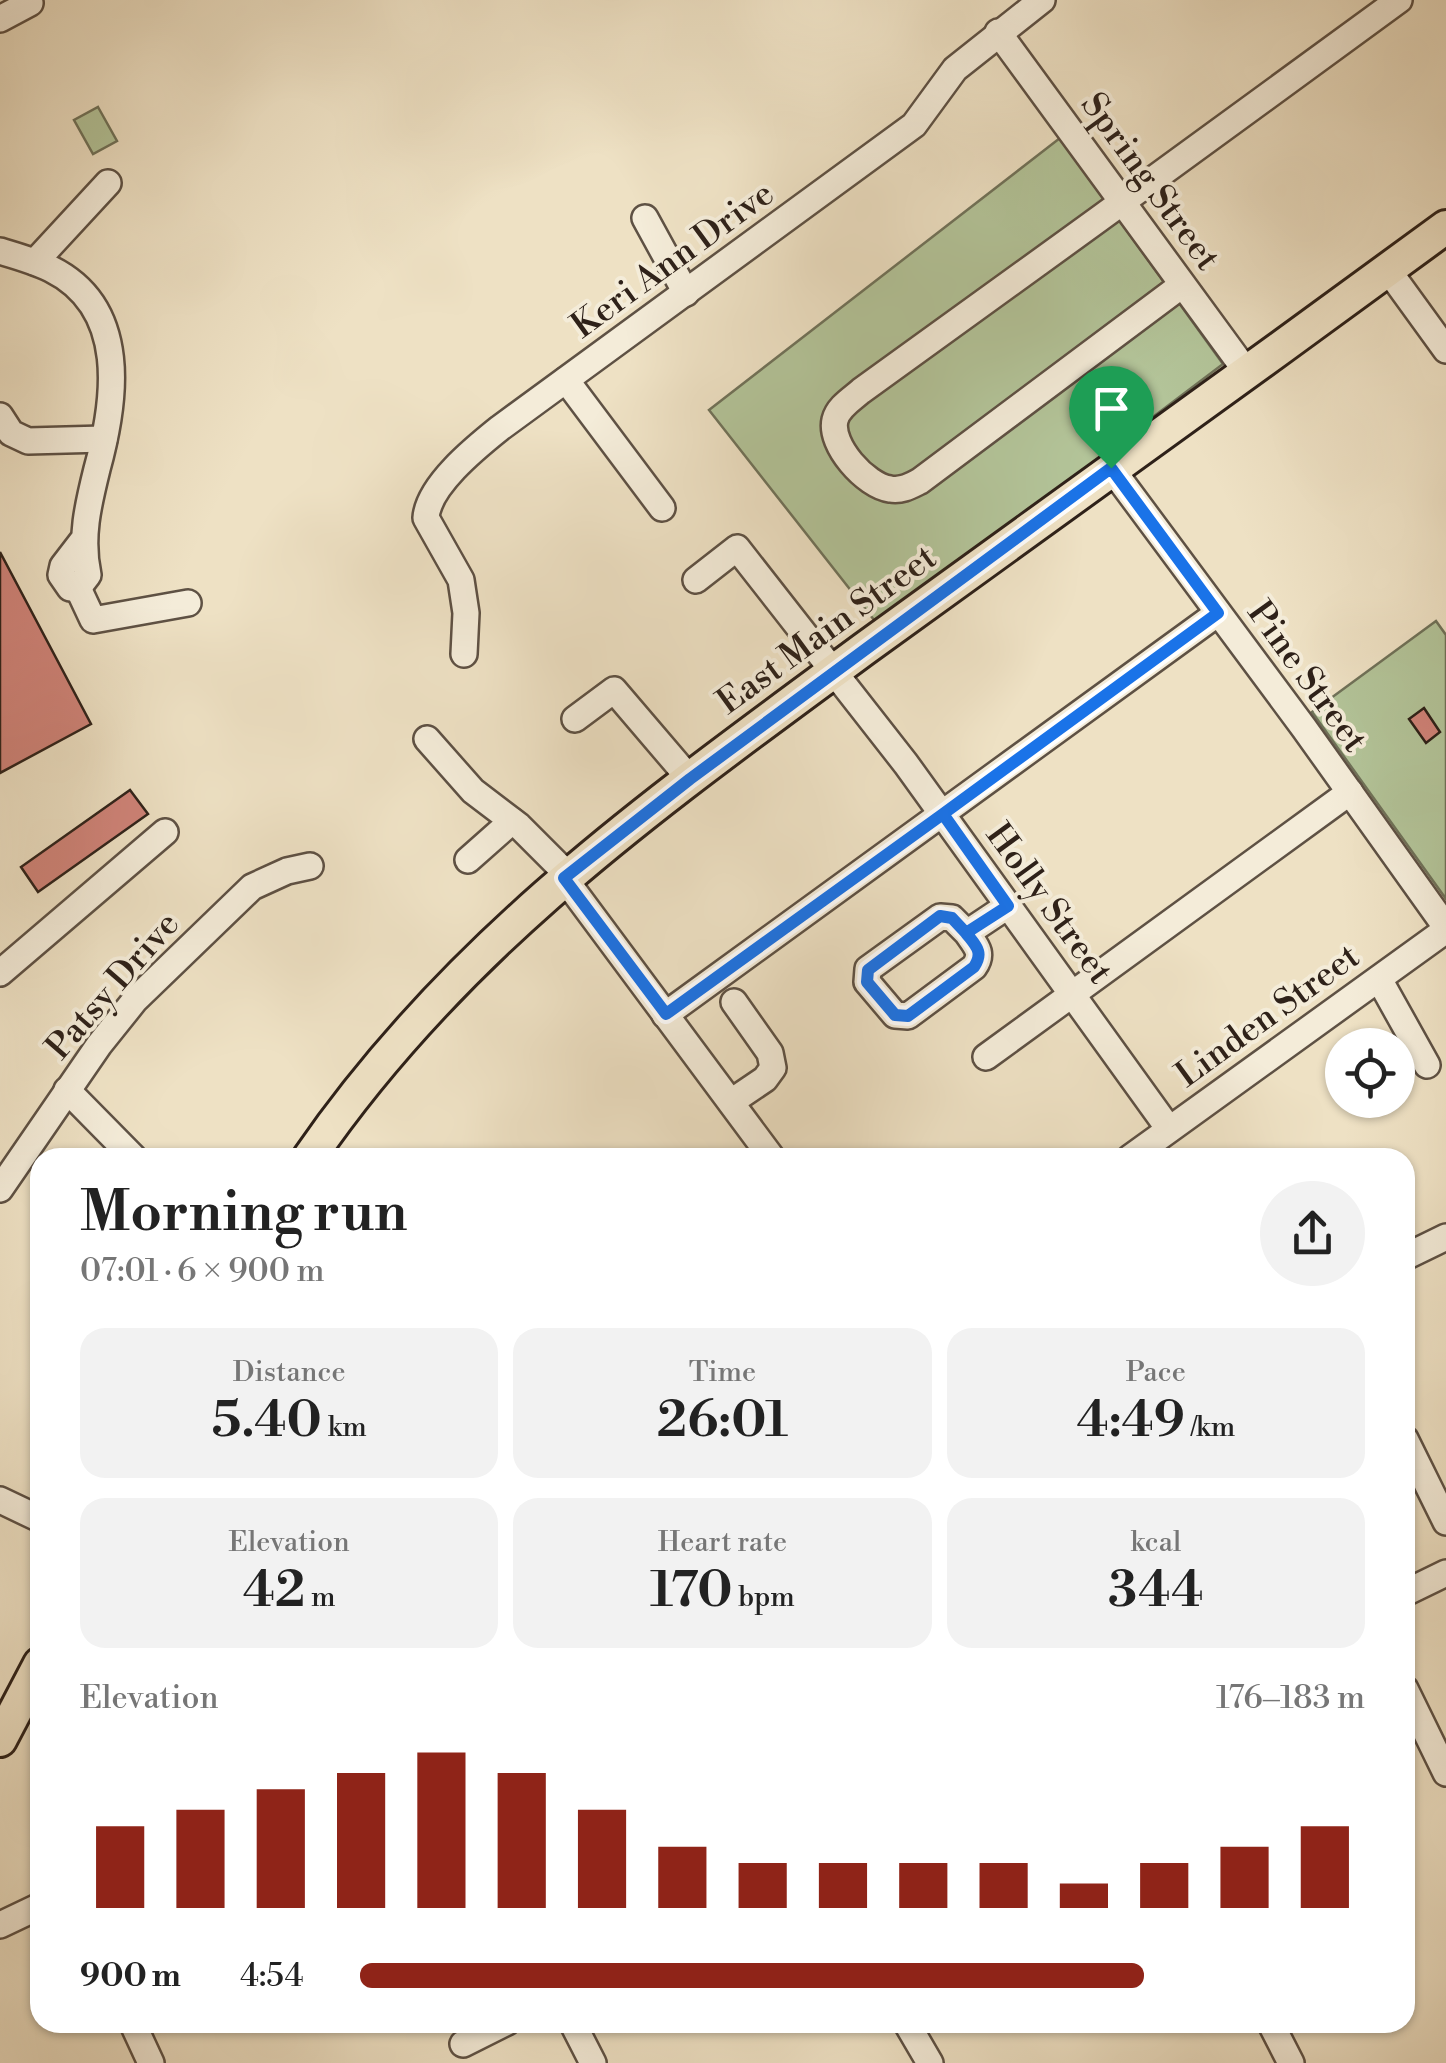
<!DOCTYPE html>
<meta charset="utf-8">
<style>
:root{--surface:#fff;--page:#f2f2f2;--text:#222;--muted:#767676;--accent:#8f2418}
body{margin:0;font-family:"Libre Bodoni",serif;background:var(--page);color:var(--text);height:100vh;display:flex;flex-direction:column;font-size:38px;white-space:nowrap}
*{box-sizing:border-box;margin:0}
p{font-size:32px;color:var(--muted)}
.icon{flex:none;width:55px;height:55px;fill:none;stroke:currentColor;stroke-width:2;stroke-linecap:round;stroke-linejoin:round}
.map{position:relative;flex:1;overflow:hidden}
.side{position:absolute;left:30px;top:1148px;width:1385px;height:885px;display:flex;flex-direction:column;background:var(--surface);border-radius:30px;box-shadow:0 2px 8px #0004}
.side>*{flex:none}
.fabs{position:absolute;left:1325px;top:1028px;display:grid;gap:20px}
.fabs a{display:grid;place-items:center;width:90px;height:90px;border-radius:50%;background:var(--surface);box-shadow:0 2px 8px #0004;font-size:50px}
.pin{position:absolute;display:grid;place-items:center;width:85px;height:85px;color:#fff;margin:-102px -42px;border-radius:50% 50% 50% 0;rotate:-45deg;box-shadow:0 0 10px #0007}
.pin .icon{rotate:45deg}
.round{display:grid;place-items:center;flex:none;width:105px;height:105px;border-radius:52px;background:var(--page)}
.overview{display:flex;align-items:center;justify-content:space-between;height:170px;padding:0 50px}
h1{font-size:55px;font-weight:600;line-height:75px}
.figures{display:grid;grid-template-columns:repeat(3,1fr);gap:15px;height:170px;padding:10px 50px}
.figures div{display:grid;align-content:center;border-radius:25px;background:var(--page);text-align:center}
.figures b{font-size:50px;font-weight:600}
.figures small{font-size:28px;font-weight:400}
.figures p{font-size:28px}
.chart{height:280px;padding:20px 50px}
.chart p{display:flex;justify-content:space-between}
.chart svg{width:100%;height:180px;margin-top:10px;stroke:var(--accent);stroke-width:6}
ul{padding:0 50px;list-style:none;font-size:32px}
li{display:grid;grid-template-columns:160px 120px 1fr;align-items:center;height:75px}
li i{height:25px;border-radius:12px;background:var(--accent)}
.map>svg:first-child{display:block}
.green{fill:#b3c499;stroke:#707259;stroke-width:2.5}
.building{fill:#d08379;stroke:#2e2119;stroke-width:2.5}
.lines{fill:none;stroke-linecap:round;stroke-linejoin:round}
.minor-casing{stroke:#5e5144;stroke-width:30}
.major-casing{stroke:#2e2119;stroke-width:38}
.minor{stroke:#f4ecd9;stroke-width:25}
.major{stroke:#eee1c4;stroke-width:32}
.route-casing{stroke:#fff;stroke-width:20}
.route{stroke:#1a73e8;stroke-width:12}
.labels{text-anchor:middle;stroke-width:8;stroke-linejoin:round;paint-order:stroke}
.street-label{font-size:35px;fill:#2e2119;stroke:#f4ecd9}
</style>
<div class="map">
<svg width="1446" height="2063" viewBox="0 0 1446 2063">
<rect width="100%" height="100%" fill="#eee1c4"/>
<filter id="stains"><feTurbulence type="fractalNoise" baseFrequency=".002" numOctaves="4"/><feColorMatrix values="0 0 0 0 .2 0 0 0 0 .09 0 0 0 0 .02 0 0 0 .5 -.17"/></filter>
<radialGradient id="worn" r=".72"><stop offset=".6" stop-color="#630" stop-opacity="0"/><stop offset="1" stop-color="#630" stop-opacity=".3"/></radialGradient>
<g class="green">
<polygon points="98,107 117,141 93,154 74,120"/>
<polygon points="1060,138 1223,364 878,625 709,410"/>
<polygon points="1436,621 1446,635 1446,899 1312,712"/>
</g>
<g class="building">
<polygon points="0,552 91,724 0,773"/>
<polygon points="1424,708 1440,732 1426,743 1409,719"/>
<polygon points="130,790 148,814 38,892 21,867"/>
</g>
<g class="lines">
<g class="minor-casing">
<g id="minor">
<polyline points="0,19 30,3"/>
<polyline points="998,32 1246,371"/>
<polyline points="645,218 686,293"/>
<path d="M 0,251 C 17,256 35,261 51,269 C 129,308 116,400 97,469 C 88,505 80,538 88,575 L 78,588 L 70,588 L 61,575 L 63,566 L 83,540"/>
<polyline points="35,262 108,183"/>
<polyline points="1388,270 1446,350"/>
<path d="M 1182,285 L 920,481 C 910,486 902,491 890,489 C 866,486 829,445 835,420 C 838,407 852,399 861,391 C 1041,261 1220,132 1399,0"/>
<polyline points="566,380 662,508"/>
<polyline points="0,416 11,433 28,441 104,439"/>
<polyline points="1111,468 1304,728 1446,927"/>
<polyline points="696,580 737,548 906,764 1169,1129"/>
<polyline points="78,588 93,620 188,603"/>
<path d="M 464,654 L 466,613 L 461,580 L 426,518 C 428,486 475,448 500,428 L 914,125 L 955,69 L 1042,0"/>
<polyline points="575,719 614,690 690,779"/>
<polyline points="427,739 473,791 519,826 568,875"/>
<polyline points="468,860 512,821"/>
<polyline points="564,878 772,1158"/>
<path d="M 967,933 L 952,918 L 940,917 L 868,969 L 867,982 L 895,1015 L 908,1016 L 974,967 C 984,953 976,946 967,933 L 1009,905"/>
<polyline points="0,973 165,832"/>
<polyline points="1379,979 1427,1065"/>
<polyline points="665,1015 1218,613"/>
<polyline points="986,1057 1350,792"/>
<polyline points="67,1090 134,1158"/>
<polyline points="731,1102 765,1079 773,1068 770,1053 734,1002"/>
<polyline points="1130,1158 1446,930"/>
<polyline points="0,1189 99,1045 135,1000 252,887 287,871 310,866"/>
<polyline points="1405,1257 1446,1237"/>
<polyline points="1405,1439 1446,1522"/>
<polyline points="0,1500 40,1519"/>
<polyline points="1405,1593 1446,1573"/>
<polyline points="1405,1689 1446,1773"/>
<polyline points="0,1925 40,1906"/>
<polyline points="132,2022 151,2063"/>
<polyline points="572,2022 593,2063"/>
<polyline points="906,2022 930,2063"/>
<polyline points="1270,2022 1291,2063"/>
<polyline points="463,2044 507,2022"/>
</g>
</g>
<g class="major-casing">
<g id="major">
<path d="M 309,1158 C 458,941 657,802 864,649 C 1058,508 1253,369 1446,227"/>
<polyline points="0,1740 40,1664"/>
</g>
</g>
<use href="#minor" class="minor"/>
<use href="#major" class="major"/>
</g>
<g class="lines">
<g class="route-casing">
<path id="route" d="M 1111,468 L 690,779 L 564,878 L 666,1014 L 943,814 L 1008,906 L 966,933 C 976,946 984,952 974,967 L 908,1016 L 895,1015 L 867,982 L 868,970 L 940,916 L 952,918 L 966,933 L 1008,906 L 943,814 L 1218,613 L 1111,468"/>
</g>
<use href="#route" class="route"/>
</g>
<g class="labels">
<g class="street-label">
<text transform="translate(1151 181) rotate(54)" y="12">Spring Street</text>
<text transform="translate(672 259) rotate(-36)" y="12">Keri Ann Drive</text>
<text transform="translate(826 629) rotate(-36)" y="12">East Main Street</text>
<text transform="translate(1308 676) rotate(54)" y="12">Pine Street</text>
<text transform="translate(1050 903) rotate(54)" y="12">Holly Street</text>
<text transform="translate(112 985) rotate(-49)" y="12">Patsy Drive</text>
<text transform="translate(1267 1015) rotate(-36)" y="12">Linden Street</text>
</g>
</g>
<rect width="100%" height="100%" filter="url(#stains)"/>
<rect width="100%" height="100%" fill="url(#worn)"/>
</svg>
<div class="fabs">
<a><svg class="icon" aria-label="locate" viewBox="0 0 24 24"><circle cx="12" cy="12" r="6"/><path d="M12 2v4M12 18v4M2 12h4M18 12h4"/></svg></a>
</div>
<div class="pin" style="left:1111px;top:468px;background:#1e9e55"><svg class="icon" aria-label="arrive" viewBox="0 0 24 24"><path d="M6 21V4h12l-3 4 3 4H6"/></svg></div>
<section class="side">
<div class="overview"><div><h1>Morning run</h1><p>07:01 · 6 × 900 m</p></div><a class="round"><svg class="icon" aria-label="share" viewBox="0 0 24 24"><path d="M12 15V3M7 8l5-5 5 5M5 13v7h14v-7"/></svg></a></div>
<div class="figures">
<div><p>Distance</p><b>5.40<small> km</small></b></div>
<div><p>Time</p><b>26:01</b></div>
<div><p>Pace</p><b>4:49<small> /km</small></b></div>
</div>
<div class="figures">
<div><p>Elevation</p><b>42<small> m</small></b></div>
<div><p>Heart rate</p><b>170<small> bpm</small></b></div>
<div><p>kcal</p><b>344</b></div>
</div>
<div class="chart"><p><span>Elevation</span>176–183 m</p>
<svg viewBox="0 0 160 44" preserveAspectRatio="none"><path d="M5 44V24M15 44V20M25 44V15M35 44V11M45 44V6M55 44V11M65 44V20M75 44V29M85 44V33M95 44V33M105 44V33M115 44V33M125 44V38M135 44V33M145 44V29M155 44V24"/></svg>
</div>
<ul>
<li><b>900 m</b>4:54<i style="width:78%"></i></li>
</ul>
</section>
</div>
